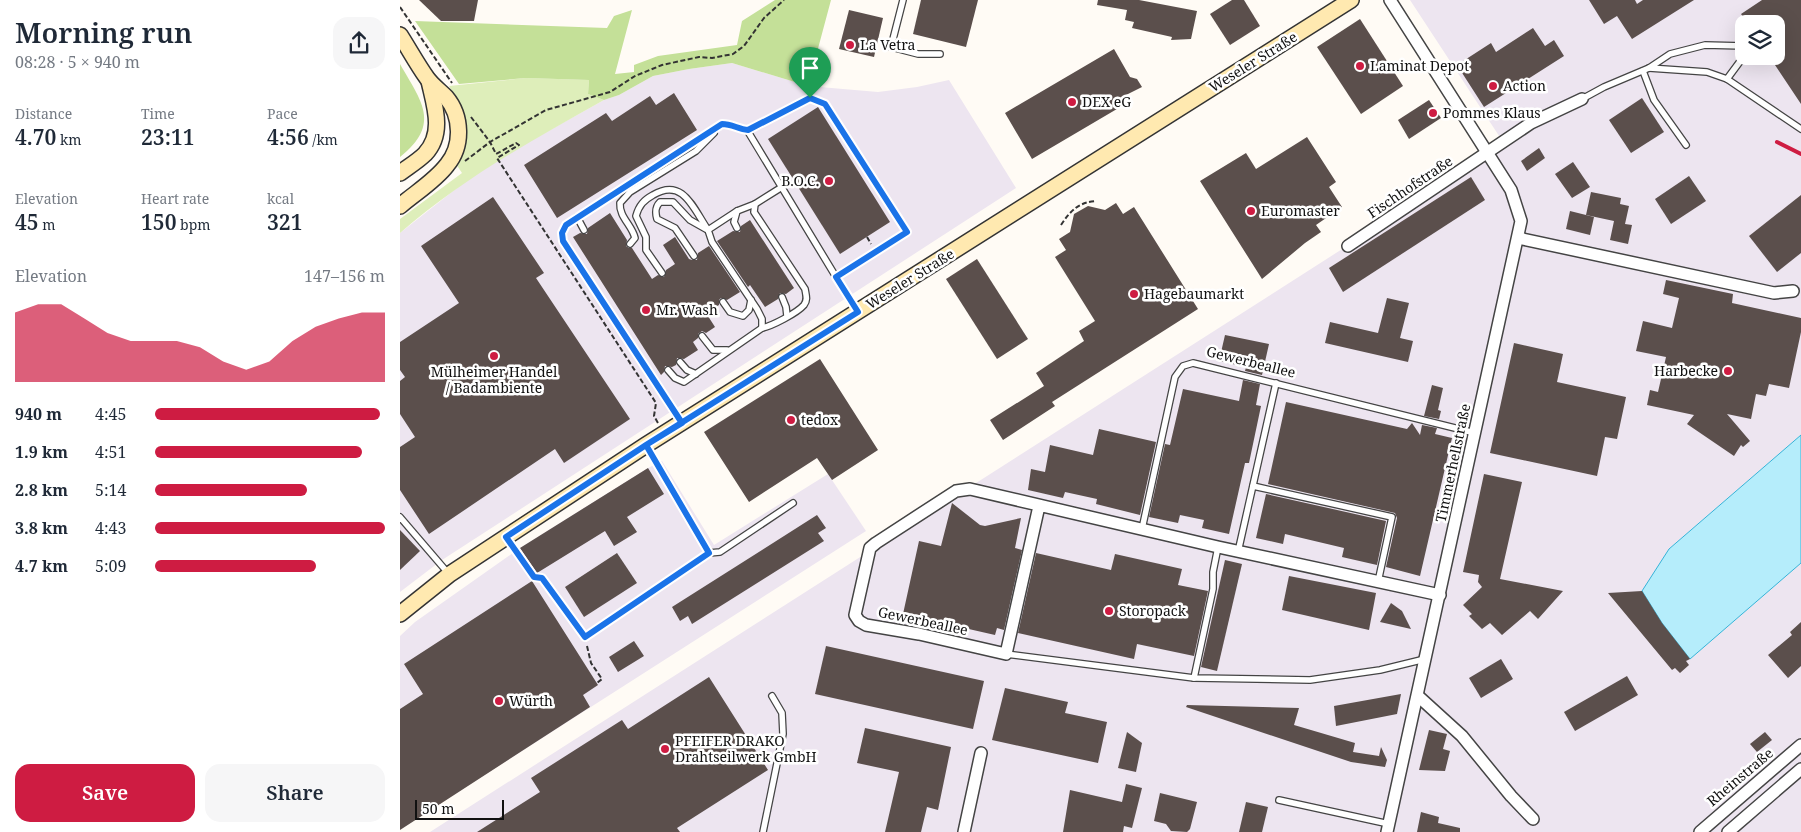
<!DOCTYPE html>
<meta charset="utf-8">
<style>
:root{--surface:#fff;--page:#f6f6f7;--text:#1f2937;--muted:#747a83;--accent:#ce1c42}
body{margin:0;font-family:"Noto Serif",serif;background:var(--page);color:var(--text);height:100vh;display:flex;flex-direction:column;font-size:19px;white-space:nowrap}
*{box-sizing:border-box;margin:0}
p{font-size:16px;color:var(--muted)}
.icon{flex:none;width:28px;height:28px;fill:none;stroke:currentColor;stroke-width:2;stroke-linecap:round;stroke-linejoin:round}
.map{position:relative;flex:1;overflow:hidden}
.side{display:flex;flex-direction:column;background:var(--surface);width:400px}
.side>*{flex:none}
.fabs{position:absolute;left:1335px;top:15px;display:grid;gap:10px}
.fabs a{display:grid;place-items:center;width:50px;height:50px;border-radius:10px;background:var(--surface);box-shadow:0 5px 20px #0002;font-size:25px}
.scale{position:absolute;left:15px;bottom:12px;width:89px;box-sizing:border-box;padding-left:5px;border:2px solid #111;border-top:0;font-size:14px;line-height:18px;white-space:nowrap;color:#111;-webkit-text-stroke:4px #fff;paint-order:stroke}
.pin{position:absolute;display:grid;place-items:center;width:42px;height:42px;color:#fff;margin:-51px -21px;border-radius:50% 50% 50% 0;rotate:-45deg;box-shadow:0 0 5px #0007}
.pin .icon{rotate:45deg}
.round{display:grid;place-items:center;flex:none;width:52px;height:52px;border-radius:15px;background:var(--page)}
.headline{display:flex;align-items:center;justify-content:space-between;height:85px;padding:0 15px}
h1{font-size:28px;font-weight:600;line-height:38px}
.metrics{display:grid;grid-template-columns:repeat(3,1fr);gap:8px;height:85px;padding:5px 15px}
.metrics div{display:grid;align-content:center}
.metrics b{font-size:21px;font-weight:600}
.metrics small{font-size:14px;font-weight:400}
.metrics p{font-size:14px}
.chart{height:140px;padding:10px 15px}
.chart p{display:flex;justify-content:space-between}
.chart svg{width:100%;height:90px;margin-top:5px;fill:var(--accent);opacity:.7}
.button{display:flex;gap:10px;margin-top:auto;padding:10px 15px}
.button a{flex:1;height:58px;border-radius:15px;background:var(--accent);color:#fff;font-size:20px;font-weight:600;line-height:58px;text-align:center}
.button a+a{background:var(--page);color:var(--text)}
ul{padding:0 15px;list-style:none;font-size:16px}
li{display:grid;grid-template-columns:80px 60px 1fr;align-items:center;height:38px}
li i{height:12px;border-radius:6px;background:var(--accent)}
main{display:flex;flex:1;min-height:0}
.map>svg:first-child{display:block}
.industrial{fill:#ede5f0;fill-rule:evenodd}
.green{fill:#deeeba}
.forest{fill:#c4e098}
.water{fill:#b5edfb;stroke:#35b3d8}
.building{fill:#5b4f4c}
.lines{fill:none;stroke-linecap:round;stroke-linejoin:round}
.lane-casing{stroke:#444;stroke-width:8}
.street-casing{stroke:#444;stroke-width:14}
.secondary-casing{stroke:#333;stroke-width:18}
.path{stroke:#333;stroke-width:2;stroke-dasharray:5 2.5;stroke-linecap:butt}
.lane{stroke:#fff;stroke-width:5.5}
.street{stroke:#fff;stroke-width:11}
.secondary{stroke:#ffe9b0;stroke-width:15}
.rail{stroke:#ce1c42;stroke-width:4}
.route-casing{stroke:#fff;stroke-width:10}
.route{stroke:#1a73e8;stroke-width:6}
.poi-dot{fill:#ce1c42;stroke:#fff;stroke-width:2}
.labels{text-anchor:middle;stroke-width:5;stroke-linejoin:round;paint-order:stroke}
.poi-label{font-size:14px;fill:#111;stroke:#fff;text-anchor:start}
.street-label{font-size:14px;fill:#111;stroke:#fff}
</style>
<main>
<section class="side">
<div class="headline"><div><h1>Morning run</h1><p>08:28 · 5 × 940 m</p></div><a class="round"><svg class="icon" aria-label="share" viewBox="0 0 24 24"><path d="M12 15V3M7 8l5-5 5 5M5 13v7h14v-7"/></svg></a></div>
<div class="metrics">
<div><p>Distance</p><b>4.70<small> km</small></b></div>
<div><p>Time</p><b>23:11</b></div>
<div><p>Pace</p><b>4:56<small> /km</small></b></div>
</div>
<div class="metrics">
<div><p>Elevation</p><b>45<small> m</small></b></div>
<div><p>Heart rate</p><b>150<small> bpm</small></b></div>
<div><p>kcal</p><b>321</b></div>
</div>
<div class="chart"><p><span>Elevation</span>147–156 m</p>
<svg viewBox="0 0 160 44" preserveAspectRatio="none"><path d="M0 44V10L10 6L20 6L30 13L40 20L50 24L60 24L70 24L80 27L90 34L100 38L110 34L120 24L130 17L140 13L150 10L160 10V44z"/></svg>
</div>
<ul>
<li><b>940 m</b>4:45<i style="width:98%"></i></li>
<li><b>1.9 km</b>4:51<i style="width:90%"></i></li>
<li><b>2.8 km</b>5:14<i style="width:66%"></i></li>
<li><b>3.8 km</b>4:43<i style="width:100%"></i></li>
<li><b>4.7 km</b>5:09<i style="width:70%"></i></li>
</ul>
<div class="button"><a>Save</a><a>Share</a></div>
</section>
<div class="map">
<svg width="1401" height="832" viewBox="0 0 1401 832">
<rect width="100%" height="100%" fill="#fffbf5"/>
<g class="industrial">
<path d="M 1010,0 L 1401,0 L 1401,435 L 1269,549 L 1291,658 L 1401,563 L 1401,832 L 30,832 L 1105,145 ZM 1344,24 L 1376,24 L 1376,56 L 1344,56 Z"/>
<polygon points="332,63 408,86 478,92 517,87 549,80 616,188 42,560 0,592 0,233 67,180 103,156 204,100 219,95 253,76 289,69"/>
<polygon points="262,461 314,545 428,474 466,531 0,829 0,636 15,622 120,548 248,468"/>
</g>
<path class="green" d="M 126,78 L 189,80 L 188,94 L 204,100 C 131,141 63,178 0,233 L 0,219 L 62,173 L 56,164 C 74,135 64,112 49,86 Z"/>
<g class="forest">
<polygon points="375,0 431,0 408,86 332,63 289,69 253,76 219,95 204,100 188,94 189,80 126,78 59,84 15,21 207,28 214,16 232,10 215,74 234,72 234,65 258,56 337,45 342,21"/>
<path d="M 0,64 C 21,101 42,124 0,157 Z"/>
</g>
<polygon class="water" points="1401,435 1401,563 1290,659 1262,623 1242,591 1269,549"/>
<g class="building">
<polygon points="19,0 78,0 74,21 41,21"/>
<polygon points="521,0 578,0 566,47 513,34"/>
<polygon points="698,0 739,0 797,11 791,39 771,40 772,37 732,28 734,22 725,20 727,10 697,5"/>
<polygon points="832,0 844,0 860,26 830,45 810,14"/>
<polygon points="1189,0 1235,0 1237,4 1243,0 1294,0 1232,39 1217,16 1204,24"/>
<polygon points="1362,0 1401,0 1401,104 1369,56 1376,56 1376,24 1348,24 1341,14"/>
<polygon points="449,10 483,18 474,57 439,49"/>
<polygon points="960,19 1003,86 961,114 917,47"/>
<polygon points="1133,28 1145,46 1154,40 1164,56 1084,107 1057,65 1091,43 1096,52"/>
<polygon points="714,49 730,77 737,79 742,87 718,99 722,106 632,159 605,113"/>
<polygon points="274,93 297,130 157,218 124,165 206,113 212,121 250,96 256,105"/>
<polygon points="1242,98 1264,132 1231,153 1209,120"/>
<polygon points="1029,100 1041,118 1009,139 998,120"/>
<polygon points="418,107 490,222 440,254 368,139"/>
<polygon points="907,137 936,182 929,187 942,207 916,225 921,232 905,243 862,279 800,181 846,153 856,169"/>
<polygon points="1139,148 1145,158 1127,171 1121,161"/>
<polygon points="1173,162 1190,187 1172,198 1155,174"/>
<polygon points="1289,176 1306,201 1271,224 1255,199"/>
<polygon points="1071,177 1085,200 943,292 929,268"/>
<polygon points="1191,192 1221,198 1220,204 1229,206 1225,224 1232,225 1228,244 1210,240 1214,221 1186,215"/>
<polygon points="1401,195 1401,253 1377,272 1349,236"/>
<polygon points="93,197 144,273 136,278 230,419 164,463 155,449 29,534 0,490 0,447 15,437 0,414 0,381 5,377 0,370 0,342 59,303 21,246"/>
<polygon points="716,203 723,214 734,207 798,309 652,402 655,406 603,440 590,420 644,386 636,373 684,341 679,331 695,321 655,257 666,250 659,239 670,232 674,214 688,206 705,210"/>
<polygon points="1170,211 1194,217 1190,235 1166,229"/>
<polygon points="210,213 227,240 226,246 229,248 232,248 252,279 258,275 264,277 266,270 275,264 263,245 275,237 289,259 292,260 297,260 298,253 309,246 340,292 327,300 321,298 319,300 319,305 306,313 315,327 306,333 302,331 298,334 298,338 293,342 298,350 284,359 277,358 276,365 272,367 265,366 264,372 261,375 173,237 180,233 187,234 188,228"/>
<polygon points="350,220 394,288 386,294 380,293 378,299 365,307 350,285 348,287 317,241 333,231 340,232 341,226"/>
<polygon points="577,259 628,339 597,359 546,279"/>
<polygon points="1266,280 1333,294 1332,303 1401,318 1401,332 1389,388 1369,384 1366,396 1356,394 1351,419 1327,414 1350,441 1343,447 1341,445 1334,456 1287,424 1294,415 1247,405 1250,390 1258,392 1266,357 1236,351 1243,321 1272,328 1279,298 1263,294"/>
<polygon points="987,298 1009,303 1000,338 1013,341 1008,362 925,343 930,322 978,333"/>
<polygon points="825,335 869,344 862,375 845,371 846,367 819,361"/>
<polygon points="1114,343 1163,354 1157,382 1226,397 1217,439 1205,437 1197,476 1090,453"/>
<polygon points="420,359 478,450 432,480 417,458 349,502 304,432"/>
<polygon points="843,380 860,384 856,405 861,406 849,463 845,463 829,534 802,528 804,520 780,515 778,523 749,517 765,444 770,445 783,389 839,401"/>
<polygon points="1032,385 1043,388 1038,410 1041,411 1039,419 1024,416"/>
<polygon points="886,402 1007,429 1012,423 1020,435 1022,425 1037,428 1035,434 1052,438 1020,576 986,567 997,518 995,513 868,484"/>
<polygon points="699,429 756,442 740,515 696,504 697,499 665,492 663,498 628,490 631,469 645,472 650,445 693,455"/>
<polygon points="248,468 264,494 227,517 237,532 214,546 205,531 137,573 120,548"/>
<polygon points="1084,474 1122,482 1100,579 1163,591 1138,619 1130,611 1102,635 1090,623 1082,629 1069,616 1072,614 1063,605 1082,587 1078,582 1079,575 1063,572"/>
<polygon points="866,494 986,521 977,565 942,557 944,548 885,534 883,544 856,538"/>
<polygon points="552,503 580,525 585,526 621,518 615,548 622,550 604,630 597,628 595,635 503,614 519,541 541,546"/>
<polygon points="417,515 426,528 418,533 424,541 292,624 288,616 280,621 272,607"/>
<polygon points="0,530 20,551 0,570"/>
<polygon points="217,553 237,583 184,617 165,587"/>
<polygon points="636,553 711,570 715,554 782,569 778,585 808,591 794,656 737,644 734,659 618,633"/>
<polygon points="825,560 842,564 817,671 801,667"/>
<polygon points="889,576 976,593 969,630 882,610"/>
<polygon points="132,581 198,685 183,695 190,707 0,830 0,709 23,694 4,664"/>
<polygon points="1242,591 1262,623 1290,659 1286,661 1289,665 1280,673 1275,668 1272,670 1208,593"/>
<polygon points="991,603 1002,611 1011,629 980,622"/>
<polygon points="1401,622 1401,666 1388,678 1368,655 1392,635 1390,632"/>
<polygon points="234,641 244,656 218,672 209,657"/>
<polygon points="426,646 584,681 573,729 415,694"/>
<polygon points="1101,659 1113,679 1081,698 1069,678"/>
<polygon points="1227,676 1238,695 1175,731 1164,712"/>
<polygon points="309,677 368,770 277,828 280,832 77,832 140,792 131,778 222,720 228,729"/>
<polygon points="605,688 668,702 665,713 707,722 698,763 592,740"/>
<polygon points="1001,694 997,714 936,726 934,706"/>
<polygon points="787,705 899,708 894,725 955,743 953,752 979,756 981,747 987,760 985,767 951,762 786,707"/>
<polygon points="465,728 551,747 538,810 527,807 521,832 485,832 499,772 457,763"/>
<polygon points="1029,730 1047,734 1043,749 1050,751 1045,771 1019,770"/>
<polygon points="727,732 742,743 736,772 718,768"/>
<polygon points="1365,732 1372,740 1357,752 1350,744"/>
<polygon points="726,784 742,788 732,828 724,826 723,832 663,832 670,790 722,802"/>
<polygon points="760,793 797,802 790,829 787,832 771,831 766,824 754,821"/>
<polygon points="846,802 868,807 862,832 839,832"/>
<polygon points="1021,812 1039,817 1038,823 1060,828 1060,832 1017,832"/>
</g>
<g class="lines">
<g class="lane-casing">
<g id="lane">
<polyline points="503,0 491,47 518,54 540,54"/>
<polyline points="1249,68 1307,72 1327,79 1401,129"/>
<polyline points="1243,71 1254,100 1286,145"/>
<polyline points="1327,79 1344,56"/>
<polyline points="1182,99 1204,87 1249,68 1270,54 1305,45 1344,46"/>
<polyline points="347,130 456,310"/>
<polyline points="337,211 308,230 312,242 357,309 362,319 362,328"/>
<polyline points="177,217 184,230"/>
<polyline points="337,228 334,222 337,211 355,204"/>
<path d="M 230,244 L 235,238 C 232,225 219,217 220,203 L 230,192 L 296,151 L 314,133"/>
<path d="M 294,256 L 275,228 L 257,219 C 255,212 255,207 260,202 L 273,202 L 290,220 L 306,229"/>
<path d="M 262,273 L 246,250 L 246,237 L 236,216 C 239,205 244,200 253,195 C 283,177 293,208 308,230"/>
<polyline points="382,297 386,307 387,316"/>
<polyline points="323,302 330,312 343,316 349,310 351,300"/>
<polyline points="302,336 313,350 327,350"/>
<polyline points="280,362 287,370 296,374"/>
<path d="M 268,370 L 275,378 L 284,382 L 362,328 C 372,326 397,313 404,305 C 408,300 406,295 405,289 L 354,212 L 355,204 L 382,187"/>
<path d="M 281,422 L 163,241 L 162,233 L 166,225 L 323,124 C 332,124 338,129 347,130 L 410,98 L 425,104 L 507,232 L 436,277"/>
<polyline points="853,486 992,517 978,582"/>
<polyline points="0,517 48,573"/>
<polyline points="742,529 775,377 783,366 793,363 1075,433"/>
<polyline points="106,537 134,577 142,578 185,637 309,553 246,445"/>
<polyline points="838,552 876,383"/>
<polyline points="309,553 320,552 393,503"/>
<polyline points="606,654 794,678 910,680 980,670 1025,659"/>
<polyline points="794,678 813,589 813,572 818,547"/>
<polyline points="879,800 989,824"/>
<polyline points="363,832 383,734 382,713 372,696"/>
</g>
</g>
<g class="street-casing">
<g id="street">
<polyline points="1118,238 1374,293 1393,291"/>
<polyline points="948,246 1131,123 1182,99"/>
<polyline points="639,506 606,654 519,634 466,625 459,621 455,615 470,548 476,543 556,491 570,489 818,547 1040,595"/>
<polyline points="1018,696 1062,736 1111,796 1133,819"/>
<polyline points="564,832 581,753"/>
<polyline points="987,832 1121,221 1111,190 990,0"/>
<polyline points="1300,832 1401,745"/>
<polyline points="1328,832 1401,769"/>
</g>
</g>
<g class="secondary-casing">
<g id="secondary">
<path d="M 0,35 C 9,49 17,64 27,78 C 32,85 40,91 46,97 C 62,116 63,146 47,165 C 35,181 15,193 0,206"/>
<path d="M 0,173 C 8,167 18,161 25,154 C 45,133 34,104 29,81"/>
<polyline points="0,614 50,574 246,445 951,0"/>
</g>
</g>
<g class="path">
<polyline points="0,7 52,83"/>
<polyline points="71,117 90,142 96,154 116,143 119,145 97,158 256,403 254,416 258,423"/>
<polyline points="65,161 90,142 146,110 210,92 235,76 262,65 299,57 312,58 333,54 344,46 364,18 384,0"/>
<path d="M 661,225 C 670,211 679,202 696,201"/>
<polyline points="467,237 471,244"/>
<polyline points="187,646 191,663 202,679 197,683"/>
</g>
<use href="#lane" class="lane"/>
<use href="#street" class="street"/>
<use href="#secondary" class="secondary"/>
<polyline class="rail" points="1377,142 1401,154"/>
</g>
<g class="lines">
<g class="route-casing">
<path id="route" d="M 410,98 L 348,130 C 338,129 332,124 322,124 L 166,225 L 162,233 L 163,241 L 282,423 L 246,445 L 309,553 L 185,637 L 142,578 L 134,577 L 106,537 L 246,445 L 458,312 L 436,277 L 507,232 L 425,104 L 410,98"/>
</g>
<use href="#route" class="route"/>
</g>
<g class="poi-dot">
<circle cx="450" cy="45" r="5"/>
<circle cx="960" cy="66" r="5"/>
<circle cx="1093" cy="86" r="5"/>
<circle cx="672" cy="102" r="5"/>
<circle cx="1033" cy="113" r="5"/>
<circle cx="429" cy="181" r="5"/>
<circle cx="851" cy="211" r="5"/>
<circle cx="734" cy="294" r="5"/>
<circle cx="246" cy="310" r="5"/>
<circle cx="94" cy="356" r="5"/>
<circle cx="1328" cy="371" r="5"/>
<circle cx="391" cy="420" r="5"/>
<circle cx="709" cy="611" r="5"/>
<circle cx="99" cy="701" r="5"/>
<circle cx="265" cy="749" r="5"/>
</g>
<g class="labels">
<g class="poi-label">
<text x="460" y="50">La Vetra</text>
<text x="970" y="71">Laminat Depot</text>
<text x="1103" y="91">Action</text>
<text x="682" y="107">DEX eG</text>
<text x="1043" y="118">Pommes Klaus</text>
<text x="419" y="186" text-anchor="end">B.O.C.</text>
<text x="861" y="216">Euromaster</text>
<text x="744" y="299">Hagebaumarkt</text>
<text x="256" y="315">Mr. Wash</text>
<text x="1318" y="376" text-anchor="end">Harbecke</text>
<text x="94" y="377" text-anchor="middle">Mülheimer Handel<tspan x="94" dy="16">/ Badambiente</tspan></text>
<text x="401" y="425">tedox</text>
<text x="719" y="616">Storopack</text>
<text x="109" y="706">Würth</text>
<text x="275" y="746">PFEIFER DRAKO<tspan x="275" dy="16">Drahtseilwerk GmbH</tspan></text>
</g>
<g class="street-label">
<text transform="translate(853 62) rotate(-32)" y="5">Weseler Straße</text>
<text transform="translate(1010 187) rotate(-34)" y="5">Fischhofstraße</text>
<text transform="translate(510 279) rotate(-32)" y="5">Weseler Straße</text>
<text transform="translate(851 362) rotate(14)" y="5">Gewerbeallee</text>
<text transform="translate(1053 463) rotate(-78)" y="5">Timmerhellstraße</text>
<text transform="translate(523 621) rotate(12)" y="5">Gewerbeallee</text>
<text transform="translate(1340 777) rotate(-40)" y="5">Rheinstraße</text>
</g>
</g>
</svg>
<div class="fabs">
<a><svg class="icon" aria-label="layers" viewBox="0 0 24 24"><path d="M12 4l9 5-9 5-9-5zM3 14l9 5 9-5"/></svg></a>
</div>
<div class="scale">50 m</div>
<div class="pin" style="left:410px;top:98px;background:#1e9e55"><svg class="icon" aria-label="arrive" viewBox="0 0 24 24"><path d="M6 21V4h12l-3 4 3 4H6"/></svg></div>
</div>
</main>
